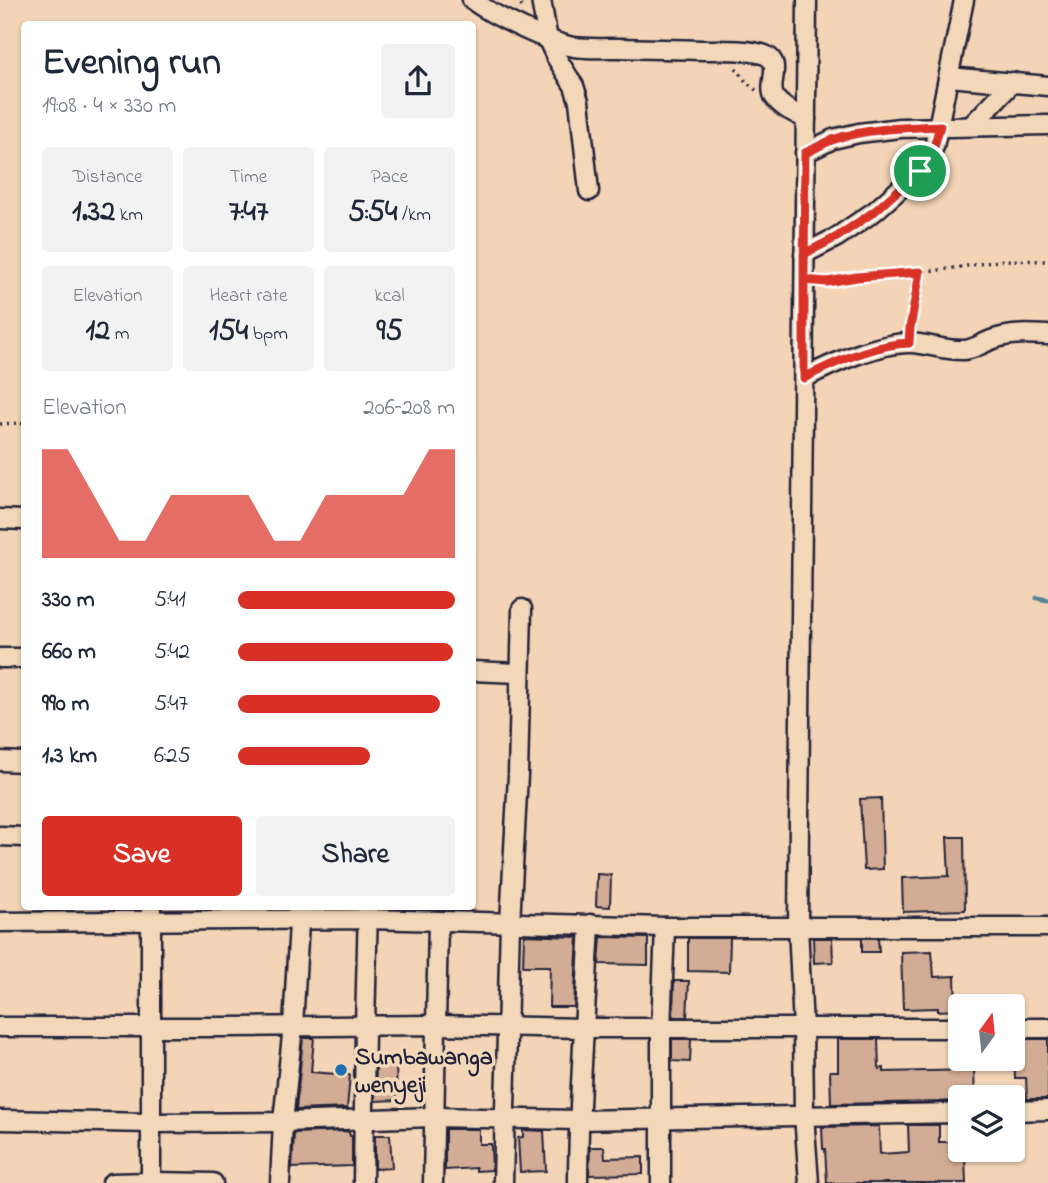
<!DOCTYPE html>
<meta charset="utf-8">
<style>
:root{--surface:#fff;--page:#f2f2f3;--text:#1f2937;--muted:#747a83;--accent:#d93025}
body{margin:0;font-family:"Indie Flower",sans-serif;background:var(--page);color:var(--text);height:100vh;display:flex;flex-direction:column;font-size:26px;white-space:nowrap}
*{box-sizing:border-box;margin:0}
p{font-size:23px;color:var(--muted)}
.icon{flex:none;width:38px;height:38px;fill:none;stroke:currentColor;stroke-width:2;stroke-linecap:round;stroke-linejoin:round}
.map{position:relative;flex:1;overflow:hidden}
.drawer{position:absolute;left:21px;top:21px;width:455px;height:889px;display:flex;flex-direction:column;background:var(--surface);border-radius:7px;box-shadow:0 2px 5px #0004}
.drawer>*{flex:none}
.needle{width:46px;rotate:15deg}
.buttons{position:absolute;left:948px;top:994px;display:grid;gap:14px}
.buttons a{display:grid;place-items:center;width:77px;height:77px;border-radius:7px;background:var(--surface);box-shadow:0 2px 5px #0004;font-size:35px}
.pin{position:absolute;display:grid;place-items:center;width:60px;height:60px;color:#fff;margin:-30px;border:4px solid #fff;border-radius:50%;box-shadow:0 2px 7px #0007}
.round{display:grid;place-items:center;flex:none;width:74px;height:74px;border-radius:7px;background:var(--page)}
.overview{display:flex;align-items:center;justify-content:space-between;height:119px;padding:0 21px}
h1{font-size:38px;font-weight:800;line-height:52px}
.metrics{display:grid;grid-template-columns:repeat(3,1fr);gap:10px;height:119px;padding:7px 21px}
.metrics div{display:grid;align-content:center;border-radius:7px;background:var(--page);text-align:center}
.metrics b{font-size:30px;font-weight:800}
.metrics small{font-size:19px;font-weight:400}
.metrics p{font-size:19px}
.chart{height:196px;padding:14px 21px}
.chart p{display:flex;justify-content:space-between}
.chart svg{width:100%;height:126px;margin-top:7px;fill:var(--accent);opacity:.7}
.button{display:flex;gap:14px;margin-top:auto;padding:14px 21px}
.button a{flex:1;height:80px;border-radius:7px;background:var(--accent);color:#fff;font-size:28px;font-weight:800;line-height:80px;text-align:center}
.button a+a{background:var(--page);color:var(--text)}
ul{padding:0 21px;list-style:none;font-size:23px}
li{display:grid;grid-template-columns:112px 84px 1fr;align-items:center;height:52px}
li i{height:18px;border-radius:9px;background:var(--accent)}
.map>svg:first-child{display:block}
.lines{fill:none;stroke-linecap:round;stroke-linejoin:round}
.stream{stroke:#578796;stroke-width:5}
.building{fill:#d2ac94;stroke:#22223b;stroke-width:2}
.minor-casing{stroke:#22223b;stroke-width:23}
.path{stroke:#22223b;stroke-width:3.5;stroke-dasharray:2 5;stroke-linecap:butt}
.minor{stroke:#f2d7b9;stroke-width:18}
.route-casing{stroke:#fff;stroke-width:14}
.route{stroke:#d93025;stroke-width:9}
.poi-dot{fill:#1f6fb2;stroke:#f2d7b9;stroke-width:2.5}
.labels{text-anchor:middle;stroke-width:7;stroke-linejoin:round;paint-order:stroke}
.poi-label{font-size:24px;font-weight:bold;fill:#22223b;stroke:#f2d7b9;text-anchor:start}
</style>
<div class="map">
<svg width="1048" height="1183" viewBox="0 0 1048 1183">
<rect width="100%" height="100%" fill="#f3d4b6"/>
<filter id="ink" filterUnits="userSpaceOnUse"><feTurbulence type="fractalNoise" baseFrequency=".0143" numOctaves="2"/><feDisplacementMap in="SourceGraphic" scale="14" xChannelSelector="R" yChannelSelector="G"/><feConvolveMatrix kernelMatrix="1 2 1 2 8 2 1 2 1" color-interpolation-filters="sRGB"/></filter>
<g filter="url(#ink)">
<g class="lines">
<polyline class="stream" points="1037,598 1048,600"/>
</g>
<g class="building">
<polygon points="881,798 883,869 864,870 860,799"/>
<polygon points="947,837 964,837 965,910 903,912 902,878 949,876"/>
<polygon points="597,874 611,875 610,907 596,906"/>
<polygon points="524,935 578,937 574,1007 549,1007 550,966 523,966"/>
<polygon points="601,937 648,938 648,965 599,964"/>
<polygon points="688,938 730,938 729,972 688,971"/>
<polygon points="813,938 832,938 833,962 814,963"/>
<polygon points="862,938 878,938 879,952 862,952"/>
<polygon points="932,951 934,977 955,976 956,1010 938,1011 938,1008 903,1009 901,952"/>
<polygon points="674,981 689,981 687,1017 673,1017"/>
<polygon points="303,1038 314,1038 311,1072 350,1075 347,1108 296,1110"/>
<polygon points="672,1039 691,1039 690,1062 672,1061"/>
<polygon points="838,1039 878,1039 879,1069 884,1068 884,1072 974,1070 975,1097 961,1097 961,1099 953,1099 953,1101 938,1102 831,1104 830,1071 838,1071"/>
<polygon points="1014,1039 1048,1039 1048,1099 1027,1099 1026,1078 1015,1078"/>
<polygon points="396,1062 397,1100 375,1101 376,1063"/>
<polygon points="908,1125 939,1125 939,1142 952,1142 953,1158 965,1158 966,1183 827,1183 825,1149 823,1149 822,1127 879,1126 880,1154 909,1152"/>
<polygon points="445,1129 479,1129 479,1144 491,1144 492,1170 476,1171 476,1168 445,1170"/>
<polygon points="523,1130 544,1131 546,1171 520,1172 518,1138 523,1137"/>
<polygon points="345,1131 349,1132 350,1136 352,1136 352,1166 292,1168 294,1133"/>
<polygon points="375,1135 390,1135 392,1168 375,1169"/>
<polygon points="590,1147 604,1147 605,1158 643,1157 643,1174 589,1175"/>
</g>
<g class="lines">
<g class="minor-casing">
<g id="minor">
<path d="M 472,0 C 494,16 547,42 574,47 C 589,49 606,48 621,48 C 648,49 675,49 702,50 C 718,50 751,49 765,55 C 784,63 766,85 775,98 C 782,108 795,113 806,119"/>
<polyline points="541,0 548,40 556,57 574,86 579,101 589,191"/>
<polyline points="807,0 798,926 803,1028 804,1115 809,1183"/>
<polyline points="949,77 1048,86"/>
<polyline points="971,126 1013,82"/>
<polyline points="805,153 833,139 859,133 900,128 1048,125"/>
<polyline points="804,254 837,237 875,211 920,171 934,147 964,0"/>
<path d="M 804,378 C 831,364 880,342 911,343 C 929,344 946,351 964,350 C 975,349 984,342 994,339 C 1011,333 1030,334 1048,335"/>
<polyline points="0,519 24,520"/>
<polyline points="0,658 24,658"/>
<polyline points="472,671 520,673"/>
<polyline points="0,761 24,762"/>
<polyline points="0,836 24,837"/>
<polyline points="151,906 151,1183"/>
<polyline points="0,922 368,919 665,927 1048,927"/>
<polyline points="0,1027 227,1027 436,1025 585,1028 961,1028"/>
<polyline points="1013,1028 1048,1028"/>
<polyline points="1013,1111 1048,1110"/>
<polyline points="0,1120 151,1123 283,1122 433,1117 578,1120 961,1113"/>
<polyline points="112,1183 151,1182 213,1183"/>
<polyline points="280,1183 283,1122 293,1026 300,906"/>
<polyline points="363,1183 365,1027 368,906"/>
<polyline points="433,1183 438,921"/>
<polyline points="503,1183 510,923 518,775 522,609"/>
<path d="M 578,1183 C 578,1097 586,1010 590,924"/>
<polyline points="661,1183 661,1029 665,927"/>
</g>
</g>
<g class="path">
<polyline points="516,0 524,9"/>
<polyline points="736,68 747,83 756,90"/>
<polyline points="820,281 948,269 1004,260 1048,261"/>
<polyline points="910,327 920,273"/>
<polyline points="0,424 18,423 24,424"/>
</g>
<use href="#minor" class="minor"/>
</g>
</g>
<g class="lines" filter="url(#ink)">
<g class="route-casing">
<path id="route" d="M 920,171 L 875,211 L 837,237 L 804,254 L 804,378 C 833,363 876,344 909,343 L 910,328 L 920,272 L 857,277 L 827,282 L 804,280 L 805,153 C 815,149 825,142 835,139 C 869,128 905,128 940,126 L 934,147 L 920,171"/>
</g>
<use href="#route" class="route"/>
</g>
<circle class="poi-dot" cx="341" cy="1070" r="7"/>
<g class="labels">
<g class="poi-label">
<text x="355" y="1064">Sumbawanga<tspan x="355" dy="28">wenyeji</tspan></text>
</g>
</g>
</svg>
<div class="buttons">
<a><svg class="needle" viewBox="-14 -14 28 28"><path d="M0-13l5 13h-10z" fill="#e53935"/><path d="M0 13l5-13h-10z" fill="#747a83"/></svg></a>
<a><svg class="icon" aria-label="layers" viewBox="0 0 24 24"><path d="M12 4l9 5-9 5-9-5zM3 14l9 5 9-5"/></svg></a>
</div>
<div class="pin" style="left:920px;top:171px;background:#1e9e55"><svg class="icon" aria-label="arrive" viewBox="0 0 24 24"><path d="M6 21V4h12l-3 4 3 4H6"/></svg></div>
<section class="drawer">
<div class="overview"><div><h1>Evening run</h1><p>19:08 · 4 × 330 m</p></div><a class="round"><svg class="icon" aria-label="share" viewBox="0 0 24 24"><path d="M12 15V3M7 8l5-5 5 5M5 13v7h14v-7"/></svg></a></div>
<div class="metrics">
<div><p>Distance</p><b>1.32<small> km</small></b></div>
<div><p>Time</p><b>7:47</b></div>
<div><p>Pace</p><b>5:54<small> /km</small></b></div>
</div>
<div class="metrics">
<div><p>Elevation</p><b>12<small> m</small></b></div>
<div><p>Heart rate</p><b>154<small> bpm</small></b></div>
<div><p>kcal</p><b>95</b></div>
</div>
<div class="chart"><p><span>Elevation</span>206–208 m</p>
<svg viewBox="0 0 160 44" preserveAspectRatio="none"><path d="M0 44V6L10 6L20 22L30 38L40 38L50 22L60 22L70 22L80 22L90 38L100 38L110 22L120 22L130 22L140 22L150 6L160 6V44z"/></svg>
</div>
<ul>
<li><b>330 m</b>5:41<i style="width:100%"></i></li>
<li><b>660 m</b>5:42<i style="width:99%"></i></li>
<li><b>990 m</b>5:47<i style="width:93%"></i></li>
<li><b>1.3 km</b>6:25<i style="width:61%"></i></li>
</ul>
<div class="button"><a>Save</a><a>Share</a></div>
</section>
</div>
